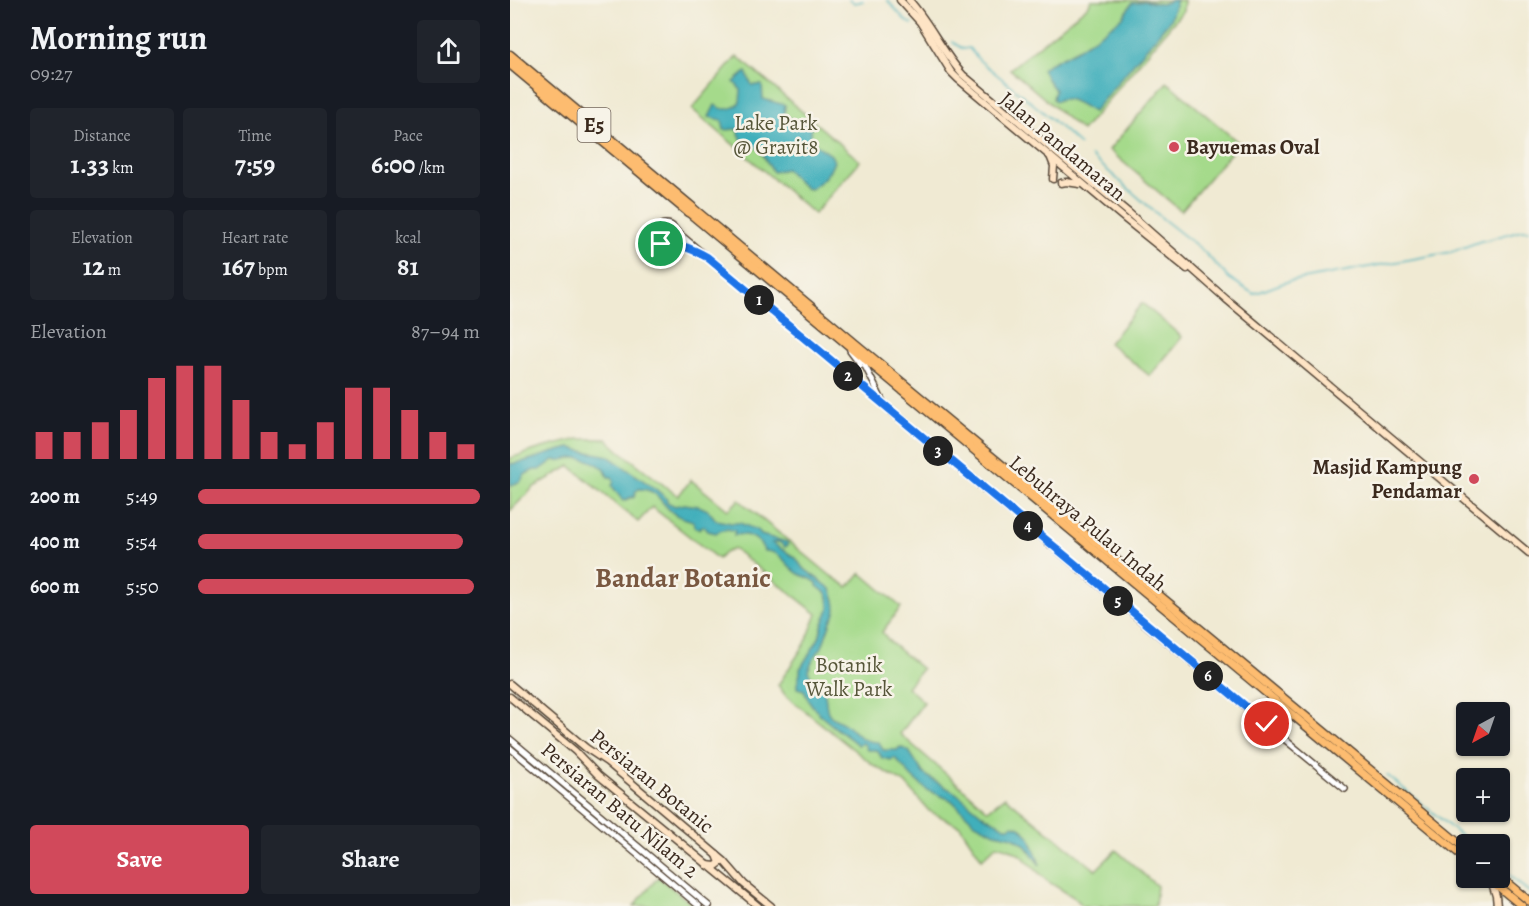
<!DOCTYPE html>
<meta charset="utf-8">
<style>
:root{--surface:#171b24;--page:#20242c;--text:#f1f3f6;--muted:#9ea1a6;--accent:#d1495b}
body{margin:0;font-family:Alegreya,serif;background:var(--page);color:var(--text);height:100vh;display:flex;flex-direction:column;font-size:22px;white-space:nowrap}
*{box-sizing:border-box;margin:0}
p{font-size:20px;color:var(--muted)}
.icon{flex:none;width:33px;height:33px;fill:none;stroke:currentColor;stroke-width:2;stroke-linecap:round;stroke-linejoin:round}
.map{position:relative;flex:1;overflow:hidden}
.sheet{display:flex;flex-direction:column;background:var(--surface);width:510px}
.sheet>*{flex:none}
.needle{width:39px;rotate:220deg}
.controls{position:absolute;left:946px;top:702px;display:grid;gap:12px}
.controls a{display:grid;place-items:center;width:54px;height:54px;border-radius:6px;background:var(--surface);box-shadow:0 2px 4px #0004;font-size:30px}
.pin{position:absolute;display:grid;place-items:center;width:51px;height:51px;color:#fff;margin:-26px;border:3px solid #fff;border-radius:50%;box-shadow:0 2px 6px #0007}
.km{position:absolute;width:30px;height:30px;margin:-15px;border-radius:50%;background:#222;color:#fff;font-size:16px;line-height:30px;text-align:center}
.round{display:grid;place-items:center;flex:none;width:63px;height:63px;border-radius:6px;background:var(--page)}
.summary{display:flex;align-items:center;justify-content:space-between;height:102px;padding:0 30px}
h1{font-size:33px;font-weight:700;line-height:45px}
.stats{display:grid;grid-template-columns:repeat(3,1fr);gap:9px;height:102px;padding:6px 30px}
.stats div{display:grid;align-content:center;border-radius:6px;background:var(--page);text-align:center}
.stats b{font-size:26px;font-weight:700}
.stats small{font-size:16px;font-weight:400}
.stats p{font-size:16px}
.chart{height:168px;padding:12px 30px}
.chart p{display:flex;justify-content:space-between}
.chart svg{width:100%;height:108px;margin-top:6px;stroke:var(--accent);stroke-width:6}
.action{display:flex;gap:12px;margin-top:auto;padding:12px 30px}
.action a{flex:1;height:69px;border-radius:6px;background:var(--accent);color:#fff;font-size:24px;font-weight:700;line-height:69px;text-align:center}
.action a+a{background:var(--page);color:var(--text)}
ul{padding:0 30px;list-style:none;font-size:20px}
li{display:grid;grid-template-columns:96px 72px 1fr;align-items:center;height:45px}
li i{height:15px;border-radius:8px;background:var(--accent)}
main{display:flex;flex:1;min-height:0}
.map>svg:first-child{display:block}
.green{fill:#a5da8b;stroke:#708254;stroke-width:1.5}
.water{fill:#40afbb;stroke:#3e6c6c;stroke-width:1.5}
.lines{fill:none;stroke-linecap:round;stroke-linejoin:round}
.stream{stroke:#40afbb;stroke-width:1.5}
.tertiary-casing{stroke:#564739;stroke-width:8}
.secondary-casing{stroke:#564739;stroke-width:9}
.primary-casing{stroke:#564739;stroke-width:10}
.motorway-casing{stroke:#564739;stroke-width:11}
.tertiary{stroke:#fff;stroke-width:5}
.secondary{stroke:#fee4c5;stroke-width:6}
.primary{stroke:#fdbc6f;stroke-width:7}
.motorway{stroke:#fdbc6f;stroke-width:8}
.route-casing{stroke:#fff;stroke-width:12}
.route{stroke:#1a73e8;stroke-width:8}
.poi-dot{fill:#d1495b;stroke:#f7f3e8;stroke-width:2}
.labels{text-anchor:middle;stroke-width:5;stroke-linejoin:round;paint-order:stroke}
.shield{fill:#f7f3e8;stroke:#73665b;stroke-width:1.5}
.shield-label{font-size:20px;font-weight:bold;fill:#3b2a1e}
.park-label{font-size:21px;fill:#565639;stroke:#f7f3e8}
.street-label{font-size:21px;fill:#3b2a1e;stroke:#f7f3e8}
.poi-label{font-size:21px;font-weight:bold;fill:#3b2a1e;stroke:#f7f3e8;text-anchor:start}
.district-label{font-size:27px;font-weight:bold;fill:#795841;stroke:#f7f3e8}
</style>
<main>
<section class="sheet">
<div class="summary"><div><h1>Morning run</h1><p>09:27</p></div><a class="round"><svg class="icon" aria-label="share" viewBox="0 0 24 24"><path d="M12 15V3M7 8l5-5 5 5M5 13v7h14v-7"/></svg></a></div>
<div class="stats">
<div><p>Distance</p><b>1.33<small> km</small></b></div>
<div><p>Time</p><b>7:59</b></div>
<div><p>Pace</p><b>6:00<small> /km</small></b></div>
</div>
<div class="stats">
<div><p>Elevation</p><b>12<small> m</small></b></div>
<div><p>Heart rate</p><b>167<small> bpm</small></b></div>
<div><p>kcal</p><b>81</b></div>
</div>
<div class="chart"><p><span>Elevation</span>87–94 m</p>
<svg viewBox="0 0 160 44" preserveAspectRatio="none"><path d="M5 44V33M15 44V33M25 44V29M35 44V24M45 44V11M55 44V6M65 44V6M75 44V20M85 44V33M95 44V38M105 44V29M115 44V15M125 44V15M135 44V24M145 44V33M155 44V38"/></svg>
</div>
<ul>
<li><b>200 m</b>5:49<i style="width:100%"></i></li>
<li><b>400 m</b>5:54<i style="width:94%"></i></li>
<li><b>600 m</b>5:50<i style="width:98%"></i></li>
</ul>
<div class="action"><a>Save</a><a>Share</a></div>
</section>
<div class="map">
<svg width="1019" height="906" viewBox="0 0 1019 906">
<rect width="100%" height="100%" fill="#f7f3e8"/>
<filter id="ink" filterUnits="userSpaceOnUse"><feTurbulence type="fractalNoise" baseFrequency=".0167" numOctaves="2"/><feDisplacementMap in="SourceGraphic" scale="12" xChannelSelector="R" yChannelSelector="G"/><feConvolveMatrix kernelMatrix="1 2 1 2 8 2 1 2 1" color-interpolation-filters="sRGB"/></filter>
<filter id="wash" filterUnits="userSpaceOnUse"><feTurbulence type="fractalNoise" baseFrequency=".008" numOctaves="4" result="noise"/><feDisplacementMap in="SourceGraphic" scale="24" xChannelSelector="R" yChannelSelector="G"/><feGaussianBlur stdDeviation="1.35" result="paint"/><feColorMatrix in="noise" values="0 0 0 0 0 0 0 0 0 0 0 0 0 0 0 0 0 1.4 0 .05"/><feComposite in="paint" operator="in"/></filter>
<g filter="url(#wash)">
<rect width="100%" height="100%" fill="#f0ead3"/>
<g class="green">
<polygon points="581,0 674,0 673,11 572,131 500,69 579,5"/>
<polygon points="227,56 350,161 304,214 182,109"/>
<polygon points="657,82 729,143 671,211 599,150"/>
<polygon points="632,303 672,337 640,376 599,343"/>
<polygon points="69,439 97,439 110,451 168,496 181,480 218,510 229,500 321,576 338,587 351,573 391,607 372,632 380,642 412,669 397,687 414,702 390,734 478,810 495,797 586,870 606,850 647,886 645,906 573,906 565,898 537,881 512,856 500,849 487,845 472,859 450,826 419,811 395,783 363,765 275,695 268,685 295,644 307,614 224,549 214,553 208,559 142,507 128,522 60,466 24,487 0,511 0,458 32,448"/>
<polygon points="148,877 184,906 124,906"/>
</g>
<g class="water">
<path d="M 663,0 L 667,0 L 660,20 L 583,112 C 572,106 558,94 546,101 L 543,99 L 545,90 L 537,79 L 532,69 L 539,64 L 566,50 L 593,32 L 613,17 L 622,3 L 635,1 L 651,4 Z"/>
<path d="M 236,72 L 242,85 L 252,85 L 253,99 L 275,105 L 274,116 L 301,126 L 301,141 L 321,155 L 324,161 C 320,174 312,182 300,189 L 295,188 L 276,169 L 263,172 L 248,147 L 236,149 L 227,129 L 214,130 L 212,120 L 199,117 L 205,105 C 214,111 222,111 230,102 L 231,90 L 224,82 Z"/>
<path d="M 62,448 C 73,453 86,452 98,456 L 147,490 L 157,499 L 157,502 L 165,506 L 174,504 L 189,506 L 198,510 L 206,520 L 221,523 L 230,523 L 249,531 L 251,535 L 277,542 L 278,545 L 275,547 L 269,542 L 262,543 L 286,558 L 292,567 L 321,589 L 325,600 L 326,610 L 324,616 L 321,621 L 312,647 L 303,659 L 298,671 C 302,681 309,681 313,689 C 317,695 315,705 318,712 C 321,719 327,719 333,723 C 348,732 348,742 369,742 L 373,750 L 387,750 L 390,747 L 399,751 L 413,773 L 420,778 L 446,793 L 473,815 L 495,827 L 499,827 L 503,825 L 510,827 L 520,838 L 530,865 L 514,844 L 503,837 L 485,833 L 465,823 L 441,800 L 417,790 L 402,777 L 386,759 L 384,758 L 381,760 L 372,758 L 367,750 L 357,750 L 355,745 L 352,743 L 348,745 C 329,729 302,715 294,690 L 287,688 C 286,680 291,677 290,669 L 309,638 L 312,626 L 319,609 L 319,602 L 317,594 L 307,586 L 307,583 C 301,578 295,577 289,574 C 275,566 273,551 254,551 C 250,538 237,533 224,535 L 225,531 C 218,528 212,529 206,533 L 198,531 L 194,526 L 191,527 L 189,529 L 185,528 L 184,522 C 178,518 172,519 166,515 C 150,505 150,489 129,489 L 125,492 L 126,495 L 123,498 L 122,497 L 113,501 L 102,486 L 104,481 L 102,477 L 98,477 L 94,468 C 85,463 75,457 65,458 C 57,458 51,462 44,460 L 30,470 L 24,470 L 14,475 L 11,481 L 0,486 L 0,464 C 21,462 40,451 62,448 Z"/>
</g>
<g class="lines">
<g class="stream">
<polyline points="339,0 345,3 353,1"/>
<polyline points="377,0 396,21 402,24"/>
<polyline points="442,42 453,49 459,48 469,60 533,112 570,145"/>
<polyline points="581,156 653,219 691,249 719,278 744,294 776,282 941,252 971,241 977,240 1011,230 1019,230"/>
<polyline points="877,775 961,844"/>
<polyline points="990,868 1019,892"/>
</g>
</g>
</g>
<g filter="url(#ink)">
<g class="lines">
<g class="tertiary-casing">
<g id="tertiary">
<circle cx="156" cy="235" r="11"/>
<polyline points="165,230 637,626 835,789"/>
<polyline points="162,244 181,249 187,252"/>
<polyline points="350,356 374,404"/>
<polyline points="331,368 343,370 349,366 349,362 340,350"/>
<polyline points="0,739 199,906"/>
<polyline points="0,748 189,906"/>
</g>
</g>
<g class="secondary-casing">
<g id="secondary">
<polyline points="390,0 410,22 441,72 448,79 615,219 677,269"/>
<path d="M 399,0 C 420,23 432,52 453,75 L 619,213 L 716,299 L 1019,553"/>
<polyline points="540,156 544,166 543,179"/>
<polyline points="551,183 556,182 570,184"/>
<polyline points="0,684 76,748 97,762 214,861 234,884 261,906"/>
<polyline points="0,697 65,751 88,775 248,906"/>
<polyline points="197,865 206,866 210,863 207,855"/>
<polyline points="981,880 986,896 987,906"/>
</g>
</g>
<g class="primary-casing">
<g id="primary">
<polyline points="182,207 346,344 957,850"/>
<polyline points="178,212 957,860"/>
<polyline points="990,877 1019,901"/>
<polyline points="978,878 1012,906"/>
</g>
</g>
<g class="motorway-casing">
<g id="motorway">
<polyline points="0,55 182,207"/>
<polyline points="0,64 178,212"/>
</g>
</g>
<use href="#tertiary" class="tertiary"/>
<use href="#secondary" class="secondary"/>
<use href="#primary" class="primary"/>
<use href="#motorway" class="motorway"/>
</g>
</g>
<g class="lines" filter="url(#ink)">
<g class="route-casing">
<path id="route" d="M 151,244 C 157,246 160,244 166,245 C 178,246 187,252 197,257 L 757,724"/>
</g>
<use href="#route" class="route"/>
</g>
<g class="poi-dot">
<circle cx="664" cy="147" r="6"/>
<circle cx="964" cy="479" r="6"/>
</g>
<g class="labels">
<rect class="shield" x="67.5" y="108" width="33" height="34" rx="4.5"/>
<g class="shield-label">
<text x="84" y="132">E5</text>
</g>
<g class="park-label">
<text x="266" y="130">Lake Park<tspan x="266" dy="24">@ Gravit8</tspan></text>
<text x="339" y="672">Botanik<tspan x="339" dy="24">Walk Park</tspan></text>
</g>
<g class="street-label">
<text transform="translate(553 146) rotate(40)" y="7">Jalan Pandamaran</text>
<text transform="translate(578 523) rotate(40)" y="7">Lebuhraya Pulau Indah</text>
<text transform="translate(142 781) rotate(39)" y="7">Persiaran Botanic</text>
<text transform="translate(110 810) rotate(40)" y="7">Persiaran Batu Nilam 2</text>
</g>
<g class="poi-label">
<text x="676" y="154">Bayuemas Oval</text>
<text x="952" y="474" text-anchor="end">Masjid Kampung<tspan x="952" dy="24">Pendamar</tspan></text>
</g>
<g class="district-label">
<text x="173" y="587">Bandar Botanic</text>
</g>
</g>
</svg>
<div class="controls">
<a><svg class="needle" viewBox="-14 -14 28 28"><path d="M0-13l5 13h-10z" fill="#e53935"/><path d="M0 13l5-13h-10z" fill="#9ea1a6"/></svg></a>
<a>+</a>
<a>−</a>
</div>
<div class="pin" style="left:151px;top:244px;background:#1e9e55"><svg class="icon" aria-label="arrive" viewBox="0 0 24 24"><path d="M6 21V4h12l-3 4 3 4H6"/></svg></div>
<div class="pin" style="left:757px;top:724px;background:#d93025"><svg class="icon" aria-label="check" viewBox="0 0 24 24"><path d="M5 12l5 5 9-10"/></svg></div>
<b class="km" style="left:249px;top:300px">1</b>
<b class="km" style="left:338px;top:376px">2</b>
<b class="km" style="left:428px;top:451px">3</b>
<b class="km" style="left:518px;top:526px">4</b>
<b class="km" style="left:608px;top:601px">5</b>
<b class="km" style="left:698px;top:676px">6</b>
</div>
</main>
